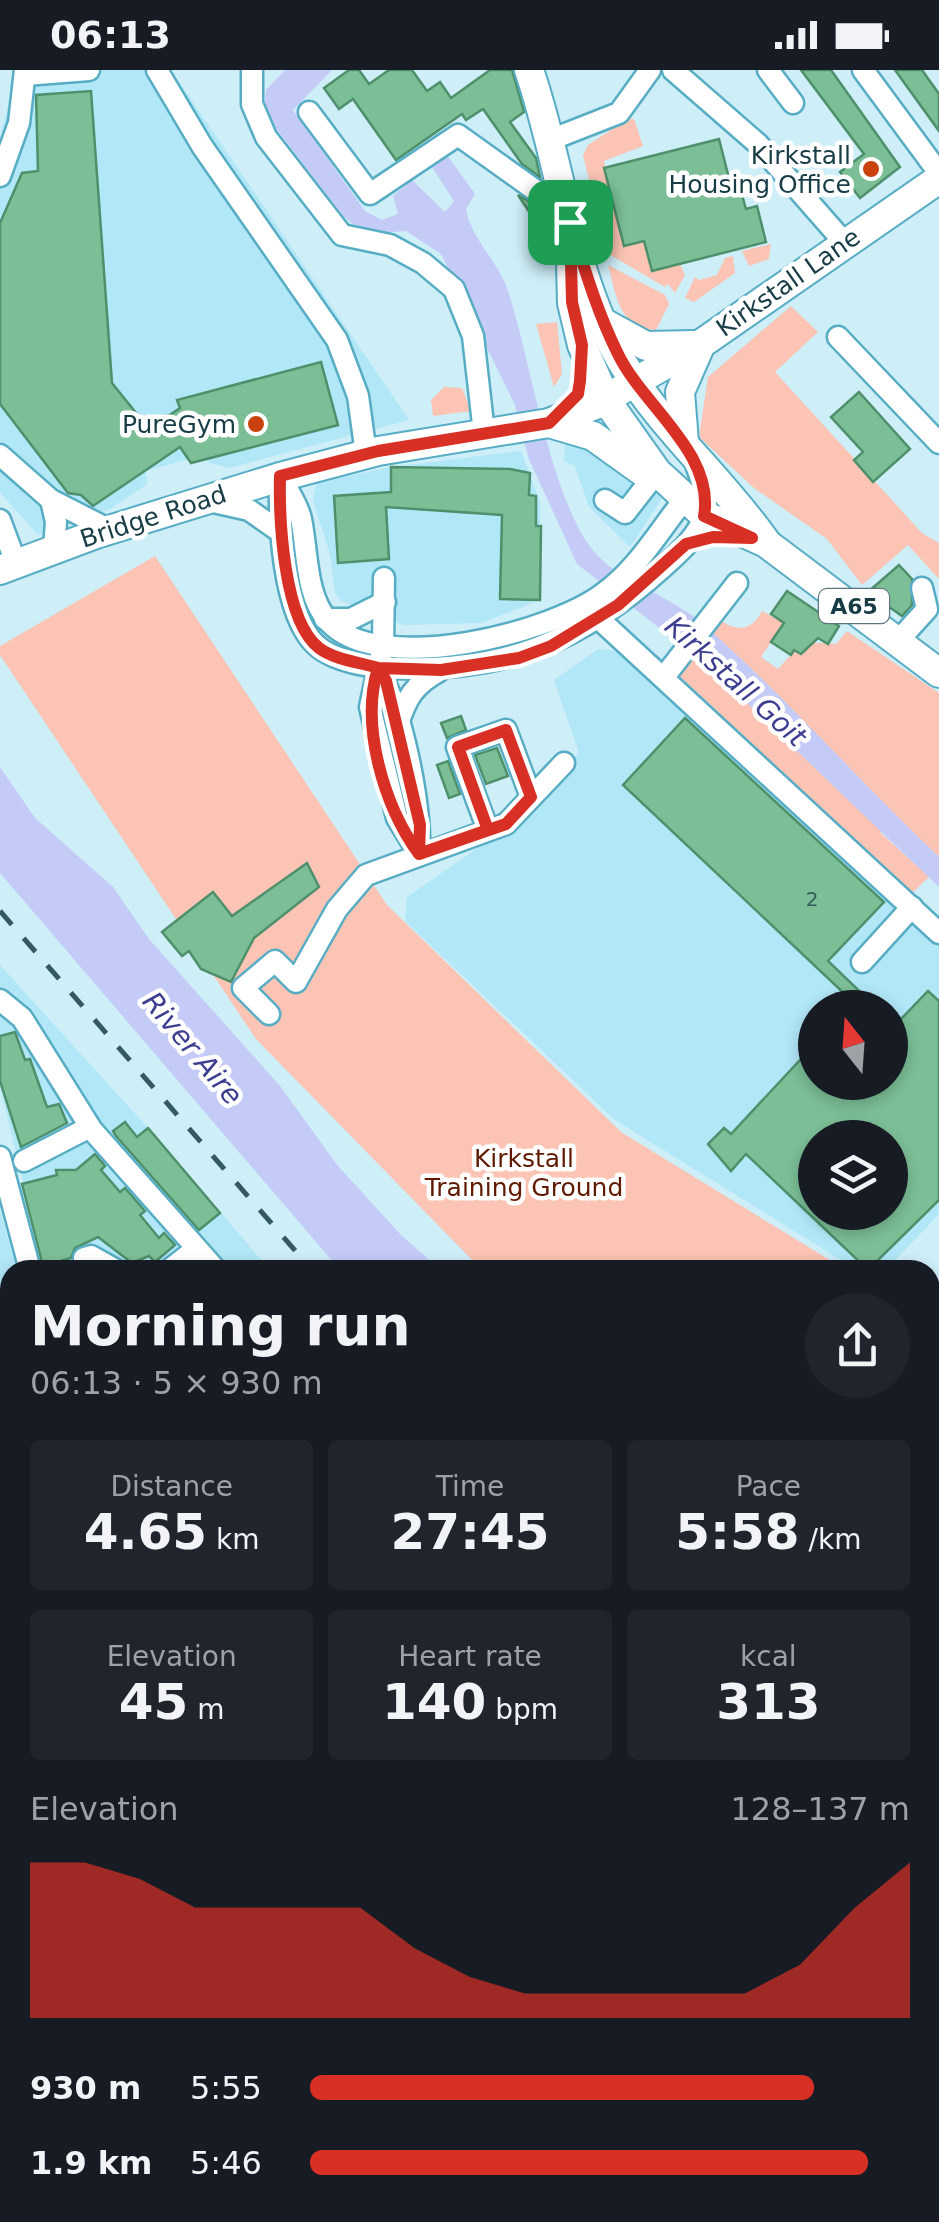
<!DOCTYPE html>
<meta charset="utf-8">
<style>
:root{--surface:#171b24;--page:#20242c;--text:#f1f3f6;--muted:#9ea1a6;--accent:#d93025}
body{margin:0;font-family:"DejaVu Sans",sans-serif;background:var(--page);color:var(--text);height:100vh;display:flex;flex-direction:column;font-size:38px;white-space:nowrap}
*{box-sizing:border-box;margin:0}
p{font-size:32px;color:var(--muted)}
.icon{flex:none;width:55px;height:55px;fill:none;stroke:currentColor;stroke-width:2;stroke-linecap:round;stroke-linejoin:round}
.map{position:relative;flex:1;overflow:hidden}
.sheet{position:absolute;left:0px;top:1190px;width:940px;height:962px;display:flex;flex-direction:column;background:var(--surface);border-radius:30px 30px 0 0;box-shadow:0 5px 15px #0003}
.sheet>*{flex:none}
.needle{width:65px;rotate:343deg}
.fabs{position:absolute;left:798px;top:920px;display:grid;gap:20px}
.fabs a{display:grid;place-items:center;width:110px;height:110px;border-radius:50%;background:var(--surface);box-shadow:0 5px 15px #0003;font-size:50px}
.pin{position:absolute;display:grid;place-items:center;width:85px;height:85px;color:#fff;margin:-42px;border-radius:20px;box-shadow:0 5px 15px #0006}
.round{display:grid;place-items:center;flex:none;width:105px;height:105px;border-radius:52px;background:var(--page)}
.overview{display:flex;align-items:center;justify-content:space-between;height:170px;padding:0 30px}
h1{font-size:55px;font-weight:600;line-height:75px}
.figures{display:grid;grid-template-columns:repeat(3,1fr);gap:15px;height:170px;padding:10px 30px}
.figures div{display:grid;align-content:center;border-radius:10px;background:var(--page);text-align:center}
.figures b{font-size:50px;font-weight:600}
.figures small{font-size:28px;font-weight:400}
.figures p{font-size:28px}
.chart{height:280px;padding:20px 30px}
.chart p{display:flex;justify-content:space-between}
.chart svg{width:100%;height:180px;margin-top:10px;fill:var(--accent);opacity:.7}
ul{padding:0 30px;list-style:none;font-size:32px}
li{display:grid;grid-template-columns:160px 120px 1fr;align-items:center;height:75px}
li i{height:25px;border-radius:12px;background:var(--accent)}
.status{display:flex;justify-content:space-between;align-items:center;height:70px;padding:0 50px;background:var(--surface);direction:ltr}
.status svg{height:28px;fill:currentColor}
.map>svg:first-child{display:block}
.built{fill:#b1e7f7;fill-rule:evenodd}
.green{fill:#fbc4b4}
.water{fill:#c4cbf7}
.building{fill:#7cbf97;stroke:#4d906b;stroke-width:2.5;fill-rule:evenodd}
.lines{fill:none;stroke-linecap:round;stroke-linejoin:round}
.minor-casing{stroke:#57adc4;stroke-width:25}
.major-casing{stroke:#57adc4;stroke-width:32}
.minor{stroke:#fff;stroke-width:20}
.major{stroke:#fff;stroke-width:28}
.rail{stroke:#355963;stroke-width:5;stroke-dasharray:18 18;stroke-linecap:butt}
.route-casing{stroke:#fff;stroke-width:20}
.route{stroke:#d93025;stroke-width:12}
.poi-dot{fill:#c9420e;stroke:#fff;stroke-width:4}
.labels{text-anchor:middle;stroke-width:9;stroke-linejoin:round;paint-order:stroke}
.number-label{font-size:20px;fill:#315e5a}
.shield{fill:#fff;stroke:#5d777e;stroke-width:2.5}
.shield-label{font-size:22px;font-weight:bold;fill:#183d46}
.poi-label{font-size:25px;fill:#183d46;stroke:#fff;text-anchor:end}
.street-label{font-size:25px;fill:#183d46;stroke:#fff}
.park-label{font-size:25px;fill:#601a02;stroke:#fff}
.water-label{font-size:28px;font-style:italic;fill:#3c3e90;stroke:#fff}
</style>
<div class="status"><b>06:13</b><svg viewBox="0 0 49 12"><path d="M0 12V9h3v3zM5 12V6h3v6zM10 12V3h3v9zM15 12V0h3v12zM26 1h20v11H26zM47 4h2v5h-2z"/></svg></div>
<div class="map">
<svg width="939" height="2152" viewBox="0 0 939 2152">
<rect width="100%" height="100%" fill="#ceeef8"/>
<g class="built">
<polygon points="17,0 171,0 409,350 229,398 210,393 203,385 146,401 147,414 110,439 38,465 0,422 0,68"/>
<polygon points="583,373 663,427 630,477 589,437 575,396 564,391 565,374"/>
<polygon points="521,381 540,431 540,530 481,553 404,555 341,531 335,523 330,484 313,431 316,413 391,397"/>
<path d="M 598,579 L 658,585 L 939,849 L 939,1144 L 886,1200 L 857,1200 L 615,1050 L 405,851 L 407,827 L 501,762 L 579,683 L 554,610 ZM 815,938 L 890,938 L 890,1012 L 815,1012 ZM 815,1068 L 890,1068 L 890,1142 L 815,1142 Z"/>
<polygon points="0,895 148,1058 270,1200 45,1200 0,1017"/>
<polygon points="0,1141 17,1200 10,1200 10,1310 0,1283"/>
<polygon points="342,2143 441,2143 442,2148 346,2152"/>
</g>
<g class="green">
<polygon points="628,49 634,49 643,76 604,91 624,176 643,171 652,202 680,194 685,205 675,223 668,214 665,217 607,183 583,85 588,75"/>
<polygon points="771,174 769,189 749,196 742,181"/>
<polygon points="733,186 735,203 694,232 685,228 695,207 699,210 717,205 725,188"/>
<path d="M 608,195 L 665,225 L 669,234 L 656,260 C 619,260 616,224 608,195 Z"/>
<polygon points="791,236 818,262 775,302 922,463 939,473 939,509 908,475 862,515 827,469 754,418 699,367 708,307"/>
<polygon points="557,252 562,304 554,317 536,254"/>
<polygon points="444,317 462,318 471,341 433,346 431,330"/>
<polygon points="155,486 387,835 621,1062 846,1200 482,1200 256,969 0,585 0,576"/>
<path d="M 762,541 L 784,553 L 761,587 L 778,599 C 805,571 797,572 836,574 L 847,561 L 939,623 L 939,787 L 888,739 L 881,763 L 929,807 L 911,824 L 672,599 L 717,548 C 734,561 751,563 762,541 Z"/>
<polygon points="930,1499 939,1501 939,1736 930,1729"/>
<polygon points="930,1833 939,1839 939,2038 930,2024"/>
<polygon points="930,2130 939,2140 939,2152 443,2152 441,2143 930,2142"/>
</g>
<g class="water">
<path d="M 285,0 L 332,0 L 293,40 L 365,141 L 382,150 L 398,144 L 393,126 L 412,110 L 445,142 L 454,131 L 432,97 L 447,85 L 475,124 L 466,139 C 471,169 497,190 507,218 C 531,287 551,441 600,488 C 625,513 671,527 702,553 C 784,625 859,711 939,787 L 939,817 L 706,594 L 577,494 L 529,389 L 515,335 L 441,184 L 406,161 L 366,164 L 344,147 L 264,43 L 266,20 Z"/>
<polygon points="0,697 35,748 113,817 149,869 280,1016 338,1096 402,1166 441,1200 340,1200 0,803"/>
<polygon points="0,1313 10,1333 10,1403 0,1387"/>
<polygon points="930,1416 939,1417 939,1493 930,1491"/>
<polygon points="930,2074 939,2085 939,2140 930,2130"/>
</g>
<g class="building">
<polygon points="349,0 359,0 369,14 389,0 412,0 427,21 440,12 451,28 490,0 512,0 524,42 510,52 536,88 540,107 522,94 483,39 466,50 462,44 396,90 353,29 339,39 324,18"/>
<polygon points="801,0 831,0 900,97 860,128 840,102 864,84"/>
<polygon points="895,0 922,0 939,24 939,61"/>
<polygon points="91,21 112,313 149,359 180,338 177,330 321,292 338,355 191,393 180,377 93,436 81,425 68,423 0,334 0,153 22,103 38,101 36,25"/>
<polygon points="719,69 732,120 740,118 746,139 757,136 766,172 652,201 644,171 624,176 604,98"/>
<polygon points="518,125 546,141 548,170"/>
<polygon points="859,322 910,379 873,412 854,390 863,382 831,347"/>
<polygon points="391,397 510,399 530,403 529,425 536,426 536,456 541,456 540,530 500,529 502,445 386,437 389,489 338,493 334,426 391,422"/>
<polygon points="899,495 912,509 912,535 902,546 868,522"/>
<polygon points="787,521 839,556 828,574 818,568 801,584 794,580 791,585 771,572 784,553 771,544"/>
<polygon points="461,646 466,660 447,668 441,653"/>
<polygon points="685,648 884,832 828,891 877,938 838,938 848,927 623,715"/>
<polygon points="497,678 508,706 486,714 475,685"/>
<polygon points="448,691 460,724 449,728 437,695"/>
<polygon points="307,793 319,817 254,868 231,912 201,899 189,881 182,886 162,862 213,822 232,846"/>
<path d="M 928,921 L 939,931 L 939,1130 L 868,1200 L 746,1084 L 731,1101 L 708,1074 L 724,1058 L 731,1064 L 815,974 L 815,1012 L 890,1012 L 890,938 L 901,949 ZM 815,1068 L 890,1068 L 890,1142 L 815,1142 Z"/>
<polygon points="15,962 25,990 30,989 47,1037 59,1034 67,1053 21,1077 0,1011 0,966"/>
<polygon points="125,1052 137,1067 148,1058 220,1143 199,1160 116,1066 113,1061"/>
<polygon points="95,1084 105,1096 101,1100 120,1122 125,1118 145,1141 140,1145 159,1168 164,1163 175,1175 155,1192 149,1186 132,1193 98,1167 75,1178 71,1188 43,1196 22,1114 57,1105 56,1100 76,1100"/>
</g>
<g class="lines">
<g class="minor-casing">
<g id="minor">
<polyline points="157,0 202,76 337,270 358,326 366,384"/>
<polyline points="252,0 252,34 266,67 342,165 390,175 423,193 454,219 473,266 484,363"/>
<polyline points="673,0 758,74 843,171"/>
<polyline points="768,0 793,33"/>
<polyline points="863,0 939,103"/>
<polyline points="25,5 89,0"/>
<polyline points="309,42 370,124 458,65 535,120 566,136"/>
<polyline points="550,70 619,43 650,0"/>
<polyline points="0,106 19,53 25,0"/>
<polyline points="838,267 939,373"/>
<polyline points="0,385 51,430 110,460"/>
<path d="M 280,407 C 279,450 282,543 316,575 C 334,592 370,597 394,598 C 505,602 581,572 663,497 C 679,483 699,465 705,444 C 709,427 701,408 695,392"/>
<path d="M 281,408 C 288,421 298,435 301,449 C 308,482 305,526 329,552 C 380,607 552,563 604,523 C 638,498 658,462 684,430 L 695,427"/>
<polyline points="51,430 56,452 54,479"/>
<polyline points="605,430 625,443 657,402"/>
<polyline points="209,431 249,440 279,461"/>
<polyline points="0,450 16,493"/>
<polyline points="384,508 383,576 370,637 397,748 419,784"/>
<polyline points="598,548 939,863"/>
<polyline points="325,549 351,549 385,532"/>
<polyline points="898,571 927,539 922,518"/>
<path d="M 377,598 C 403,640 421,735 419,784"/>
<polyline points="664,607 737,513"/>
<path d="M 398,654 C 407,627 414,615 439,601"/>
<polyline points="488,760 457,677 506,660 531,727"/>
<polyline points="862,892 912,837"/>
<polyline points="0,930 22,948 92,1060 216,1200"/>
<polyline points="269,944 243,918 275,891 296,912 337,839 366,805 506,754 564,693"/>
<polyline points="0,1087 30,1200"/>
<polyline points="24,1091 90,1057"/>
<polyline points="84,1188 91,1186 116,1200"/>
<polyline points="169,1200 196,1179"/>
<polyline points="0,1459 10,1478"/>
<polyline points="0,1619 9,1616"/>
<polyline points="0,1649 10,1645"/>
<polyline points="0,1897 10,1889"/>
<polyline points="0,2026 10,2017"/>
<polyline points="0,2057 10,2054"/>
<polyline points="306,2142 311,2152"/>
<polyline points="410,2142 413,2149"/>
<polyline points="478,2142 479,2152"/>
</g>
</g>
<g class="major-casing">
<g id="major">
<path d="M 529,0 C 562,95 570,205 622,292 C 662,359 722,409 766,472"/>
<polyline points="570,152 572,233 582,275 606,330 657,402 704,445 766,473 939,603"/>
<polyline points="604,253 646,276 694,275"/>
<polyline points="549,353 593,366 646,404"/>
<polyline points="684,372 680,322 701,274"/>
<polyline points="0,500 96,464 280,407 378,381 549,353 595,335 701,274 939,109"/>
</g>
</g>
<use href="#minor" class="minor"/>
<use href="#major" class="major"/>
<g class="rail">
<polyline points="0,841 312,1200"/>
<polyline points="930,1769 939,1776"/>
<polyline points="930,1805 939,1812"/>
</g>
</g>
<g class="lines">
<g class="route-casing">
<path id="route" d="M 570,152 L 572,232 L 582,275 L 580,311 L 578,324 L 549,353 L 378,381 L 280,406 C 279,448 283,550 319,578 C 335,590 359,592 378,598 L 386,611 L 420,755 L 419,784 L 506,754 L 531,727 L 506,660 L 458,677 L 488,760 L 419,784 C 384,736 360,656 378,598 L 441,600 L 519,588 L 551,576 L 618,535 L 686,474 L 713,467 L 752,468 L 704,446 C 715,383 643,336 618,284 C 597,242 584,197 570,152"/>
</g>
<use href="#route" class="route"/>
</g>
<g class="poi-dot">
<circle cx="871" cy="99" r="10"/>
<circle cx="256" cy="354" r="10"/>
</g>
<g class="labels">
<g class="number-label">
<text x="812" y="836">2</text>
</g>
<rect class="shield" x="819" y="519" width="70" height="34" rx="8"/>
<g class="shield-label">
<text x="854" y="544">A65</text>
</g>
<g class="poi-label">
<text x="851" y="94">Kirkstall<tspan x="851" dy="29">Housing Office</tspan></text>
<text x="236" y="363">PureGym</text>
</g>
<g class="street-label">
<text transform="translate(788 212) rotate(-35)" y="9">Kirkstall Lane</text>
<text transform="translate(153 446) rotate(-18)" y="9">Bridge Road</text>
</g>
<g class="park-label">
<text x="524" y="1097">Kirkstall<tspan x="524" dy="29">Training Ground</tspan></text>
</g>
<g class="water-label">
<text transform="translate(736 611) rotate(42)" y="10">Kirkstall Goit</text>
<text transform="translate(193 978) rotate(50)" y="10">River Aire</text>
</g>
</g>
</svg>
<div class="fabs">
<a><svg class="needle" viewBox="-14 -14 28 28"><path d="M0-13l5 13h-10z" fill="#e53935"/><path d="M0 13l5-13h-10z" fill="#9ea1a6"/></svg></a>
<a><svg class="icon" aria-label="layers" viewBox="0 0 24 24"><path d="M12 4l9 5-9 5-9-5zM3 14l9 5 9-5"/></svg></a>
</div>
<div class="pin" style="left:570px;top:152px;background:#1e9e55"><svg class="icon" aria-label="arrive" viewBox="0 0 24 24"><path d="M6 21V4h12l-3 4 3 4H6"/></svg></div>
<section class="sheet">
<div class="overview"><div><h1>Morning run</h1><p>06:13 · 5 × 930 m</p></div><a class="round"><svg class="icon" aria-label="share" viewBox="0 0 24 24"><path d="M12 15V3M7 8l5-5 5 5M5 13v7h14v-7"/></svg></a></div>
<div class="figures">
<div><p>Distance</p><b>4.65<small> km</small></b></div>
<div><p>Time</p><b>27:45</b></div>
<div><p>Pace</p><b>5:58<small> /km</small></b></div>
</div>
<div class="figures">
<div><p>Elevation</p><b>45<small> m</small></b></div>
<div><p>Heart rate</p><b>140<small> bpm</small></b></div>
<div><p>kcal</p><b>313</b></div>
</div>
<div class="chart"><p><span>Elevation</span>128–137 m</p>
<svg viewBox="0 0 160 44" preserveAspectRatio="none"><path d="M0 44V6L10 6L20 10L30 17L40 17L50 17L60 17L70 27L80 34L90 38L100 38L110 38L120 38L130 38L140 31L150 17L160 6V44z"/></svg>
</div>
<ul>
<li><b>930 m</b>5:55<i style="width:84%"></i></li>
<li><b>1.9 km</b>5:46<i style="width:93%"></i></li>
</ul>
</section>
</div>
